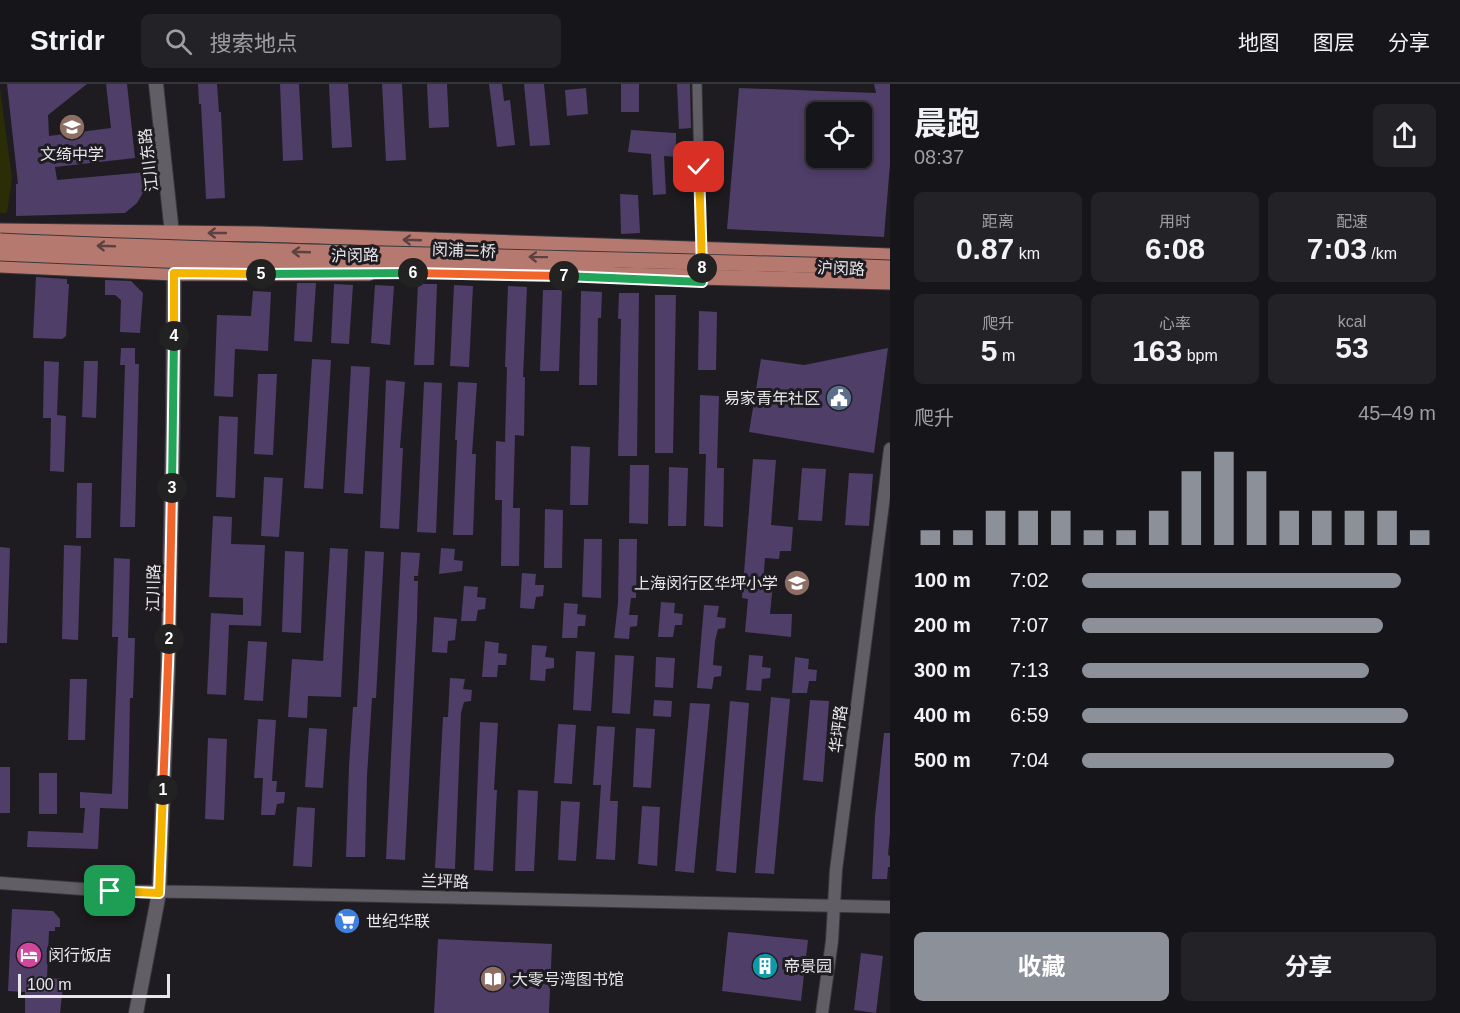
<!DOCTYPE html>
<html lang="zh">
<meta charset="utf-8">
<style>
:root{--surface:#161519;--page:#232226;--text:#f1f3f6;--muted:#9e9fa2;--line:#353438;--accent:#8c9099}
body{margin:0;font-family:Arial,"Noto Sans SC",sans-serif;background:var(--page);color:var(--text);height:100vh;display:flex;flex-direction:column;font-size:22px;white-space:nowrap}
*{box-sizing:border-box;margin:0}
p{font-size:20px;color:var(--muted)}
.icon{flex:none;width:33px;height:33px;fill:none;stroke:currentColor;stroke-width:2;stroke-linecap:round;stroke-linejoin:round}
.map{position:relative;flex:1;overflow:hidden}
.details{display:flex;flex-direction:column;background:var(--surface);width:570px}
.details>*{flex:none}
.controls{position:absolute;left:806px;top:18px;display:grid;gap:12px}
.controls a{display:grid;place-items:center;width:66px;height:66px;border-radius:9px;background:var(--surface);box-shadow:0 3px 9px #0003,0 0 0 2px var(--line);font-size:30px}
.scale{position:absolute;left:18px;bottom:15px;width:152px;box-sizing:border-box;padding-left:6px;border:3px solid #e7e6e9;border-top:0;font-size:16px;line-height:21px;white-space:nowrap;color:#e7e6e9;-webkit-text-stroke:4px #1e1c21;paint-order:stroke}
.pin{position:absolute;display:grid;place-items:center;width:51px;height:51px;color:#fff;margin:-26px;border-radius:12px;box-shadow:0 3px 9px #0006}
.km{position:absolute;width:30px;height:30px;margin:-15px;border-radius:50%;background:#222;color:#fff;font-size:16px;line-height:30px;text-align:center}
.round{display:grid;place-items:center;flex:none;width:63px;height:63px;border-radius:9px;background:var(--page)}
.overview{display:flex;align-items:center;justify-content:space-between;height:102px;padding:0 24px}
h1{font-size:33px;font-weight:700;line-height:45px}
.stats{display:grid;grid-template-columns:repeat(3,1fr);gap:9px;height:102px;padding:6px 24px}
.stats div{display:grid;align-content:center;border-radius:9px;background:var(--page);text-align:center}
.stats b{font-size:30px;font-weight:700}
.stats small{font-size:16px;font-weight:400}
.stats p{font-size:16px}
.chart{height:168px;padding:12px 24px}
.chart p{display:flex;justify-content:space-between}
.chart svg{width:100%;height:108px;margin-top:6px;stroke:var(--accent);stroke-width:6}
.primary-button{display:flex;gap:12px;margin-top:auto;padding:12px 24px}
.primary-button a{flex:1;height:69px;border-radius:9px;background:var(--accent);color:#fff;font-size:24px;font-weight:700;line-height:69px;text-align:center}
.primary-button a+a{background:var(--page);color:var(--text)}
ul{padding:0 24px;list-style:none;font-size:20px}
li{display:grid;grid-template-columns:96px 72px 1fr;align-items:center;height:45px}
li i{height:15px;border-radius:8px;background:var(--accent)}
header{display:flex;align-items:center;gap:36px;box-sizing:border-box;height:84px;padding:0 30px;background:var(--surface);border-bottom:2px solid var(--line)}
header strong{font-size:28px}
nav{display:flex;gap:33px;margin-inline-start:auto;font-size:21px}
.search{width:420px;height:54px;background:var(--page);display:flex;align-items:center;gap:15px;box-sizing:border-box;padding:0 21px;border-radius:9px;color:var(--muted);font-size:22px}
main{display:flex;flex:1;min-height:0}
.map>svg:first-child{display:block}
.green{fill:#2a2d05}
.building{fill:#4e3e68;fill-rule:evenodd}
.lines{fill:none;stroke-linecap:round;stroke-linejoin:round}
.minor-casing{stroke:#39383c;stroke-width:11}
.tertiary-casing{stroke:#39383c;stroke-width:14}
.secondary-casing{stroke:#39383c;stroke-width:16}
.primary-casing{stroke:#39383c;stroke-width:17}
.minor{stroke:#615f65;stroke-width:9}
.tertiary{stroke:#615f65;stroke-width:12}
.secondary{stroke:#615f65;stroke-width:14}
.primary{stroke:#b6796f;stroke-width:15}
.rail-casing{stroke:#969599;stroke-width:5}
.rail{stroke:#1e1c21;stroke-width:3;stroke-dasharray:9;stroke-linecap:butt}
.primary-bridge-casing{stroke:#39383c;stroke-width:17;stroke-linecap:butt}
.primary-bridge{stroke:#b6796f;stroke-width:15}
.oneway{stroke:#5b4140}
.split-1-casing{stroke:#fff;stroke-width:12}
.split-2-casing{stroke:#fff;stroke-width:12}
.split-3-casing{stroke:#fff;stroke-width:12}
.split-4-casing{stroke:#fff;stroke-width:12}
.split-5-casing{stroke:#fff;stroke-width:12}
.split-6-casing{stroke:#fff;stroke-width:12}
.split-7-casing{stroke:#fff;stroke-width:12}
.split-8-casing{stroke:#fff;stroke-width:12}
.split-9-casing{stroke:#fff;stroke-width:12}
.split-1{stroke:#f5b400;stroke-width:8}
.split-2{stroke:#f0652b;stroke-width:8}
.split-3{stroke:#f0652b;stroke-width:8}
.split-4{stroke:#22a559;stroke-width:8}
.split-5{stroke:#f5b400;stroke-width:8}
.split-6{stroke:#22a559;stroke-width:8}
.split-7{stroke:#f0652b;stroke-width:8}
.split-8{stroke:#22a559;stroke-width:8}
.split-9{stroke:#f5b400;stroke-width:8}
.labels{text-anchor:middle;stroke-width:6;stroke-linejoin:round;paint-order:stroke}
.poi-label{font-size:16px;fill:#e7e6e9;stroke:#1e1c21;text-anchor:start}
.street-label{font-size:16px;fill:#e7e6e9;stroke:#1e1c21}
</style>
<header>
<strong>Stridr</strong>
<div class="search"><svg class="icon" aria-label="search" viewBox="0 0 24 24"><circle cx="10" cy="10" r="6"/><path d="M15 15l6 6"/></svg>搜索地点</div>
<nav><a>地图</a><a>图层</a><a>分享</a></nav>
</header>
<main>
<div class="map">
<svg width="890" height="929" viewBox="0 0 890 929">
<rect width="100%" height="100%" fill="#1e1c21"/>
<polygon class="green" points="0,5 12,94 7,129 0,129"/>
<g class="building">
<polygon points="7,0 87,0 48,31 49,52 111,44 106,0 127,0 135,74 55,83 57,96 147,88 145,105 137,119 125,129 16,132 16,100 18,100"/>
<polygon points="198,0 217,0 219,28 221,28 225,114 206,115 201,20 199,20"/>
<polygon points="280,0 299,0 303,76 283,77"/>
<polygon points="329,0 348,0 352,63 332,64"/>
<polygon points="382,0 402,0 406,76 386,77"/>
<polygon points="427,0 447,0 449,43 429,44"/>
<polygon points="489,0 502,0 504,17 510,16 515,61 497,63"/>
<polygon points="524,0 544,0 550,61 530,62"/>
<rect x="621" y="0" width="18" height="28"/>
<polygon points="677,0 690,0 691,44 679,45"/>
<path d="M 874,0 L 890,0 L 890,80 L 884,153 L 727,145 L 739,4 L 876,9 ZM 816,28 L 861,28 L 861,74 L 816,74 Z"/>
<polygon points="586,4 588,30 567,32 565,6"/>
<polygon points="631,46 676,49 676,73 664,72 666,110 653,111 651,70 628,68"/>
<polygon points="620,110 638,111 640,149 621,150"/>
<polygon points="36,193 67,195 67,200 69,200 66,252 62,255 33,254"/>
<polygon points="105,196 131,197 143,209 140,249 120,248 121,216 115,211 105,211"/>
<polygon points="297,199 316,199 312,258 294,257"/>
<polygon points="334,200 353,201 349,260 331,259"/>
<polygon points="418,200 437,200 434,281 414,281"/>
<polygon points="375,201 394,202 390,261 371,259"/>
<polygon points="454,201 473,202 469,283 450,282"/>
<polygon points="508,202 527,203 523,293 525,293 524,352 515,351 513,424 520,424 519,482 501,482 502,416 495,416 496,357 505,358 507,283 505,283"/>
<polygon points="543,206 562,206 559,287 540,287"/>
<polygon points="253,207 271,208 268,267 235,265 233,313 214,312 217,231 251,232"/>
<polygon points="581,207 602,208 601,234 598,234 597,301 579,301"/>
<polygon points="619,209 639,209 637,372 618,372 621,235 618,235"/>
<polygon points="655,211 676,211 673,369 655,369"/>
<polygon points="699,227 717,228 716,286 698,286"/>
<polygon points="121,264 135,264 135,280 139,280 135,443 120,443 125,281 120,281"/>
<polygon points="888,264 874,369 749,348 761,275 804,281"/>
<polygon points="312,275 331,276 323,405 304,404"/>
<polygon points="44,277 59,278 57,331 66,332 64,388 50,387 51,334 43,334"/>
<polygon points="84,277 98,277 96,334 82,333"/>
<polygon points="351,282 370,283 363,410 344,409"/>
<polygon points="258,290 277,290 273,371 254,370"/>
<polygon points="386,296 405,298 400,364 403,364 399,445 380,444"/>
<polygon points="424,298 442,299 436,449 417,448"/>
<polygon points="458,298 477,299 472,370 476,370 473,451 453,451 457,356 455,356"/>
<polygon points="700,311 719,312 717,384 724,384 723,443 704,442 706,370 699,370"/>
<polygon points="219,332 238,333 235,414 216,413"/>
<polygon points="571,362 590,363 588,421 570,421"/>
<polygon points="753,375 776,376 771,441 793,443 791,467 780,467 779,475 765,474 763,499 773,500 770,530 792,530 791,553 745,548 748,515 742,514"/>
<polygon points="630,381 649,381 648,440 629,439"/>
<polygon points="669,383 688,384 686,442 668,442"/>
<polygon points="802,384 826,385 822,437 798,436"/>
<polygon points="849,389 873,390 869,442 845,441"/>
<polygon points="264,393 283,394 279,453 261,452"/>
<polygon points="77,399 92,399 91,454 76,454"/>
<polygon points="545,425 563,426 562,484 544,484"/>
<polygon points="213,432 232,433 231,460 265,461 261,542 229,541 226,611 207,610 211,529 243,531 243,514 209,513"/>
<polygon points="584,455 602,455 601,514 582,513"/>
<polygon points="619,455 637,455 636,514 631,514 629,531 638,531 637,542 630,543 629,555 614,554 618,519"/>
<polygon points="64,461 81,462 78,556 62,555"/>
<polygon points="0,463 10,464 7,559 0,559"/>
<polygon points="330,464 348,465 341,613 308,612 307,634 288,633 292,575 323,577"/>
<polygon points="441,464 455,465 454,476 463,477 462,487 439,490"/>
<polygon points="285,467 304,468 301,549 282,548"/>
<polygon points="365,467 384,468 376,614 372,614 367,692 365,773 346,773 349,682 353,623 357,623"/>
<polygon points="401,468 420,469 418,492 414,492 414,497 418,497 417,535 405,776 386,775"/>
<polygon points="114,474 130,475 128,554 135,554 133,614 130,614 128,725 100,724 98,765 27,763 28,747 83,749 85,724 80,724 80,708 112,710 118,553 112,553"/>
<polygon points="522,489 536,490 535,501 544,501 543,512 536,513 534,525 520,524"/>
<polygon points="464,502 478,503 477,513 486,514 485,525 478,526 476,537 461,537"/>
<polygon points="661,518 675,519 674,529 683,530 682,541 675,541 673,553 658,553"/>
<polygon points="564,519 578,520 577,530 586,531 585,542 578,542 577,554 562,554"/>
<polygon points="704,521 719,522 717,533 726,534 725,544 718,545 715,557 713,581 722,582 721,592 714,593 712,605 697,604"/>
<polygon points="434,533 457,535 455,556 448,557 447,569 432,568"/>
<polygon points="248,557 267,558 263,617 244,616"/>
<polygon points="485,557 499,559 498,569 507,570 506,581 498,581 497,593 482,593"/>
<polygon points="532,561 547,562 545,573 554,574 554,584 546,585 545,597 530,596"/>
<polygon points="576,567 595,568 591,627 573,626"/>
<polygon points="615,571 634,572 630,630 612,629"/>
<polygon points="749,571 763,572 762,583 771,584 770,594 762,595 761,607 746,606"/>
<polygon points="656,573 675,574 673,604 655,603"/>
<polygon points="795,573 809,575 808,585 817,586 816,597 809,597 807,609 792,609"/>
<polygon points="450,594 465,595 463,605 472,606 471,617 464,618 461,629 455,785 435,784 443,633 448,633"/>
<polygon points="70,595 87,595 85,656 68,656"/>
<polygon points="771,613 790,615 774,790 755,789"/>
<polygon points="654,616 672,617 671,633 653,632"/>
<polygon points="810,616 829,617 823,698 803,696"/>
<polygon points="730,617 749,619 736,789 716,787"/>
<polygon points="690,619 710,620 694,789 675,787"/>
<polygon points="258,635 276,636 272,697 277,697 276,708 285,708 284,719 277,720 275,731 261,731 263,694 254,694"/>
<polygon points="480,638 498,639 494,706 497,706 493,787 474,786"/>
<polygon points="558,640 576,641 572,700 554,699"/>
<polygon points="597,642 615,643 610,717 618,717 615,776 596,775 601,701 593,701"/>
<polygon points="309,644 327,645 323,704 305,703"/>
<polygon points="636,644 655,645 651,704 633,703"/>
<polygon points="884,649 890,649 890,748 888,771 890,772 890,783 888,783 887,795 872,795 875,732"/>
<polygon points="208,654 227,655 224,736 205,735"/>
<rect x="0" y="683" width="10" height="46"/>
<rect x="39" y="689" width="18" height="41"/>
<polygon points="518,706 538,707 534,787 515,787"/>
<polygon points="561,717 580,718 576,777 558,776"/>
<polygon points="642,722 660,723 657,782 638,780"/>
<polygon points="297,723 315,724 312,783 293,782"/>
<polygon points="12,825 53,827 60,835 60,843 55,843 55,847 49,847 47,894 64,895 60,929 25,929 25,908 8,907"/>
<polygon points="728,848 808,856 801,917 722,907"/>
<polygon points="438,855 552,860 549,929 434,929"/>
<polygon points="861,869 883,872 876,929 854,926"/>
</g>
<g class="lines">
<g class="minor-casing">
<polyline id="minor" points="697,0 701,169"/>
</g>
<g class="tertiary-casing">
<g id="tertiary">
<polyline points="0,799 110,807 196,808 890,823"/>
<polyline points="822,929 832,857 836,786 890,365"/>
</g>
</g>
<g class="secondary-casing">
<g id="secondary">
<polyline points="156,0 173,159"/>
<polyline points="136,929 159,809 168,584 173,341 174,178"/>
</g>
</g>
<g class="primary-casing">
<g id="primary">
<polyline points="0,147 257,150 890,172"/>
<polyline points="0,181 174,189 369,189"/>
</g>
</g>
<use href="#minor" class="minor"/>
<use href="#tertiary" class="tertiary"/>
<use href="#secondary" class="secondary"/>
<use href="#primary" class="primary"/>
<g class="rail-casing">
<polyline id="rail" points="0,166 314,178 890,194"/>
</g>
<use href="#rail" class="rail"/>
<g class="primary-bridge-casing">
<g id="primary-bridge">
<path d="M 0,157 C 297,171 593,173 890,184"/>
<polyline points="0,169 259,180 501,185 620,191 890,198"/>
</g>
</g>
<use href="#primary-bridge" class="primary-bridge"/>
</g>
<defs><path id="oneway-shaft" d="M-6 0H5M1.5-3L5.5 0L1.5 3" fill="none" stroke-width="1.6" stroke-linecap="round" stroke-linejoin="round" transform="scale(1.5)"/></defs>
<g class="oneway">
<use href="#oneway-shaft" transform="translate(217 149) rotate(-180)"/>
<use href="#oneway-shaft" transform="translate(412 156) rotate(-178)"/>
<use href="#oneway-shaft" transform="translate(106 162) rotate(-178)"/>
<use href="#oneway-shaft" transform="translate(301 168) rotate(-178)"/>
<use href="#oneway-shaft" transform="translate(538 173) rotate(-179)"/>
</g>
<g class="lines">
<g class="split-1-casing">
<polyline id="split-1" points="110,807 159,809 163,706"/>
</g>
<g class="split-2-casing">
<polyline id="split-2" points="163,706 169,555"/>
</g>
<g class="split-3-casing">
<polyline id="split-3" points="169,555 172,404"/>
</g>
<g class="split-4-casing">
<polyline id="split-4" points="172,404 174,252"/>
</g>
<g class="split-5-casing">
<polyline id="split-5" points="174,252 174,189 261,190"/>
</g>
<g class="split-6-casing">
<polyline id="split-6" points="261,190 413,189"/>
</g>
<g class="split-7-casing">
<polyline id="split-7" points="413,189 564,192"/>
</g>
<g class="split-8-casing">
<polyline id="split-8" points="564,192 702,198 702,184"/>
</g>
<g class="split-9-casing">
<polyline id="split-9" points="699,83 702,184"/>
</g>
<use href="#split-1" class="split-1"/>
<use href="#split-2" class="split-2"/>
<use href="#split-3" class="split-3"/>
<use href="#split-4" class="split-4"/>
<use href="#split-5" class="split-5"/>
<use href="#split-6" class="split-6"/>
<use href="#split-7" class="split-7"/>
<use href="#split-8" class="split-8"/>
<use href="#split-9" class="split-9"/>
</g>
<defs>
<g id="school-disc" transform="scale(1.35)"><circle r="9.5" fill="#8d6e63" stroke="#1e1c21"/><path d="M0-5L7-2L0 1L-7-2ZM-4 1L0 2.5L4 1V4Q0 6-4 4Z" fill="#fff"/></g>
<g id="civic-disc" transform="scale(1.35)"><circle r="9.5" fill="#5c6f8a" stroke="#1e1c21"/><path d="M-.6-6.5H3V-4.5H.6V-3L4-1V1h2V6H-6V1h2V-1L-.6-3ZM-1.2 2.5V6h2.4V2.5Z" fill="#fff"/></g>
<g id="supermarket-disc" transform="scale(1.35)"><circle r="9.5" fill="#3f7fe0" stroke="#1e1c21"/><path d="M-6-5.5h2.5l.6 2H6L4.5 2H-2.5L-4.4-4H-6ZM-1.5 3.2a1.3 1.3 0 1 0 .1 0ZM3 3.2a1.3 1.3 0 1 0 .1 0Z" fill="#fff"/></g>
<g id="hotel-disc" transform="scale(1.35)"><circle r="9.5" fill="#d1479c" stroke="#1e1c21"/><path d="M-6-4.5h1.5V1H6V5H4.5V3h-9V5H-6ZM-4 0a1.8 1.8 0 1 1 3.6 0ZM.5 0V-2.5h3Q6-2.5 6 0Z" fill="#fff"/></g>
<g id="building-disc" transform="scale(1.35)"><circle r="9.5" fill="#0f9aa8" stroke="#1e1c21"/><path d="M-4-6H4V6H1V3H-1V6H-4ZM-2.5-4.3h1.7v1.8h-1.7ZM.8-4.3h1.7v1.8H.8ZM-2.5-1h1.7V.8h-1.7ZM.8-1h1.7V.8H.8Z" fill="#fff"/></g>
<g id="library-disc" transform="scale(1.35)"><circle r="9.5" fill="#8d6e63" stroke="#1e1c21"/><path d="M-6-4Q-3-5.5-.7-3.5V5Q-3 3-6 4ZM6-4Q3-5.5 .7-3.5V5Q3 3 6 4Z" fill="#fff"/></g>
</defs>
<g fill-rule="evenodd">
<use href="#school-disc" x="72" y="43"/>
<use href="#civic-disc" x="839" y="314"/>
<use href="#school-disc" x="797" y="499"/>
<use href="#supermarket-disc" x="347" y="837"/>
<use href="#hotel-disc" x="29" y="871"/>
<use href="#building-disc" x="765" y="882"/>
<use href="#library-disc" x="493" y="895"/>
</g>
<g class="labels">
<g class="poi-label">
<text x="72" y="76" text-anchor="middle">文绮中学</text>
<text x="820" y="320" text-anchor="end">易家青年社区</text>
<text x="778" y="505" text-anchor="end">上海闵行区华坪小学</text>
<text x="366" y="843">世纪华联</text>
<text x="48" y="877">闵行饭店</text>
<text x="784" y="888">帝景园</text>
<text x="512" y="901">大零号湾图书馆</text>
</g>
<g class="street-label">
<text transform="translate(148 76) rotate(-97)" y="6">江川东路</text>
<text transform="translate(464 166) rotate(2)" y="6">闵浦二桥</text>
<text transform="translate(355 171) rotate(-1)" y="6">沪闵路</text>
<text transform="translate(841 184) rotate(2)" y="6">沪闵路</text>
<text transform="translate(153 504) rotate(-89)" y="6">江川路</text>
<text transform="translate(838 645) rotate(-83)" y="6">华坪路</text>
<text transform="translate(445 797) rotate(1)" y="6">兰坪路</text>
</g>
</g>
</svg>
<div class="controls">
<a><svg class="icon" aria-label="locate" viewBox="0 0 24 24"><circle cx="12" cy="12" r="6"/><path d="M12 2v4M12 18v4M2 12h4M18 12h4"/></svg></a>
</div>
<div class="scale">100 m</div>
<div class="pin" style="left:110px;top:807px;background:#1e9e55"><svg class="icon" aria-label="arrive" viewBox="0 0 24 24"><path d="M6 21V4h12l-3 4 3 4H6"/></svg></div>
<div class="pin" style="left:699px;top:83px;background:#d93025"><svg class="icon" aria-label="check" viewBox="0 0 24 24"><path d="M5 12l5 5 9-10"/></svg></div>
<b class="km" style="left:163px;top:706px">1</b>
<b class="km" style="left:169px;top:555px">2</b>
<b class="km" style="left:172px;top:404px">3</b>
<b class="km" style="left:174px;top:252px">4</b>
<b class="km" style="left:261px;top:190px">5</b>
<b class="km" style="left:413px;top:189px">6</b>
<b class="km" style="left:564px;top:192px">7</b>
<b class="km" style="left:702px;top:184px">8</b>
</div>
<section class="details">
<div class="overview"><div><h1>晨跑</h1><p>08:37</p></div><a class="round"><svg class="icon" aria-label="share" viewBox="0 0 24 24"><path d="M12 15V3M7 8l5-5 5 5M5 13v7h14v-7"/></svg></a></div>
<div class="stats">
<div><p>距离</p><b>0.87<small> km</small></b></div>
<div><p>用时</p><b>6:08</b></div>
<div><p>配速</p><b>7:03<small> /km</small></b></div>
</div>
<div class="stats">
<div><p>爬升</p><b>5<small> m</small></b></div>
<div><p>心率</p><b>163<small> bpm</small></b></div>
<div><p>kcal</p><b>53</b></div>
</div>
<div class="chart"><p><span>爬升</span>45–49 m</p>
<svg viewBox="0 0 160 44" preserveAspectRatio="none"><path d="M5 44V38M15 44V38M25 44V30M35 44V30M45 44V30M55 44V38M65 44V38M75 44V30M85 44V14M95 44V6M105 44V14M115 44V30M125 44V30M135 44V30M145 44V30M155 44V38"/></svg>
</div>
<ul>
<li><b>100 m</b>7:02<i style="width:90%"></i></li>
<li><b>200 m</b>7:07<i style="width:85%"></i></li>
<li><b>300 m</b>7:13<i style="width:81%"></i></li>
<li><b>400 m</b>6:59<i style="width:92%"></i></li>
<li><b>500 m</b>7:04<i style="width:88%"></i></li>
</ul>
<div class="primary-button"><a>收藏</a><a>分享</a></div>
</section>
</main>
